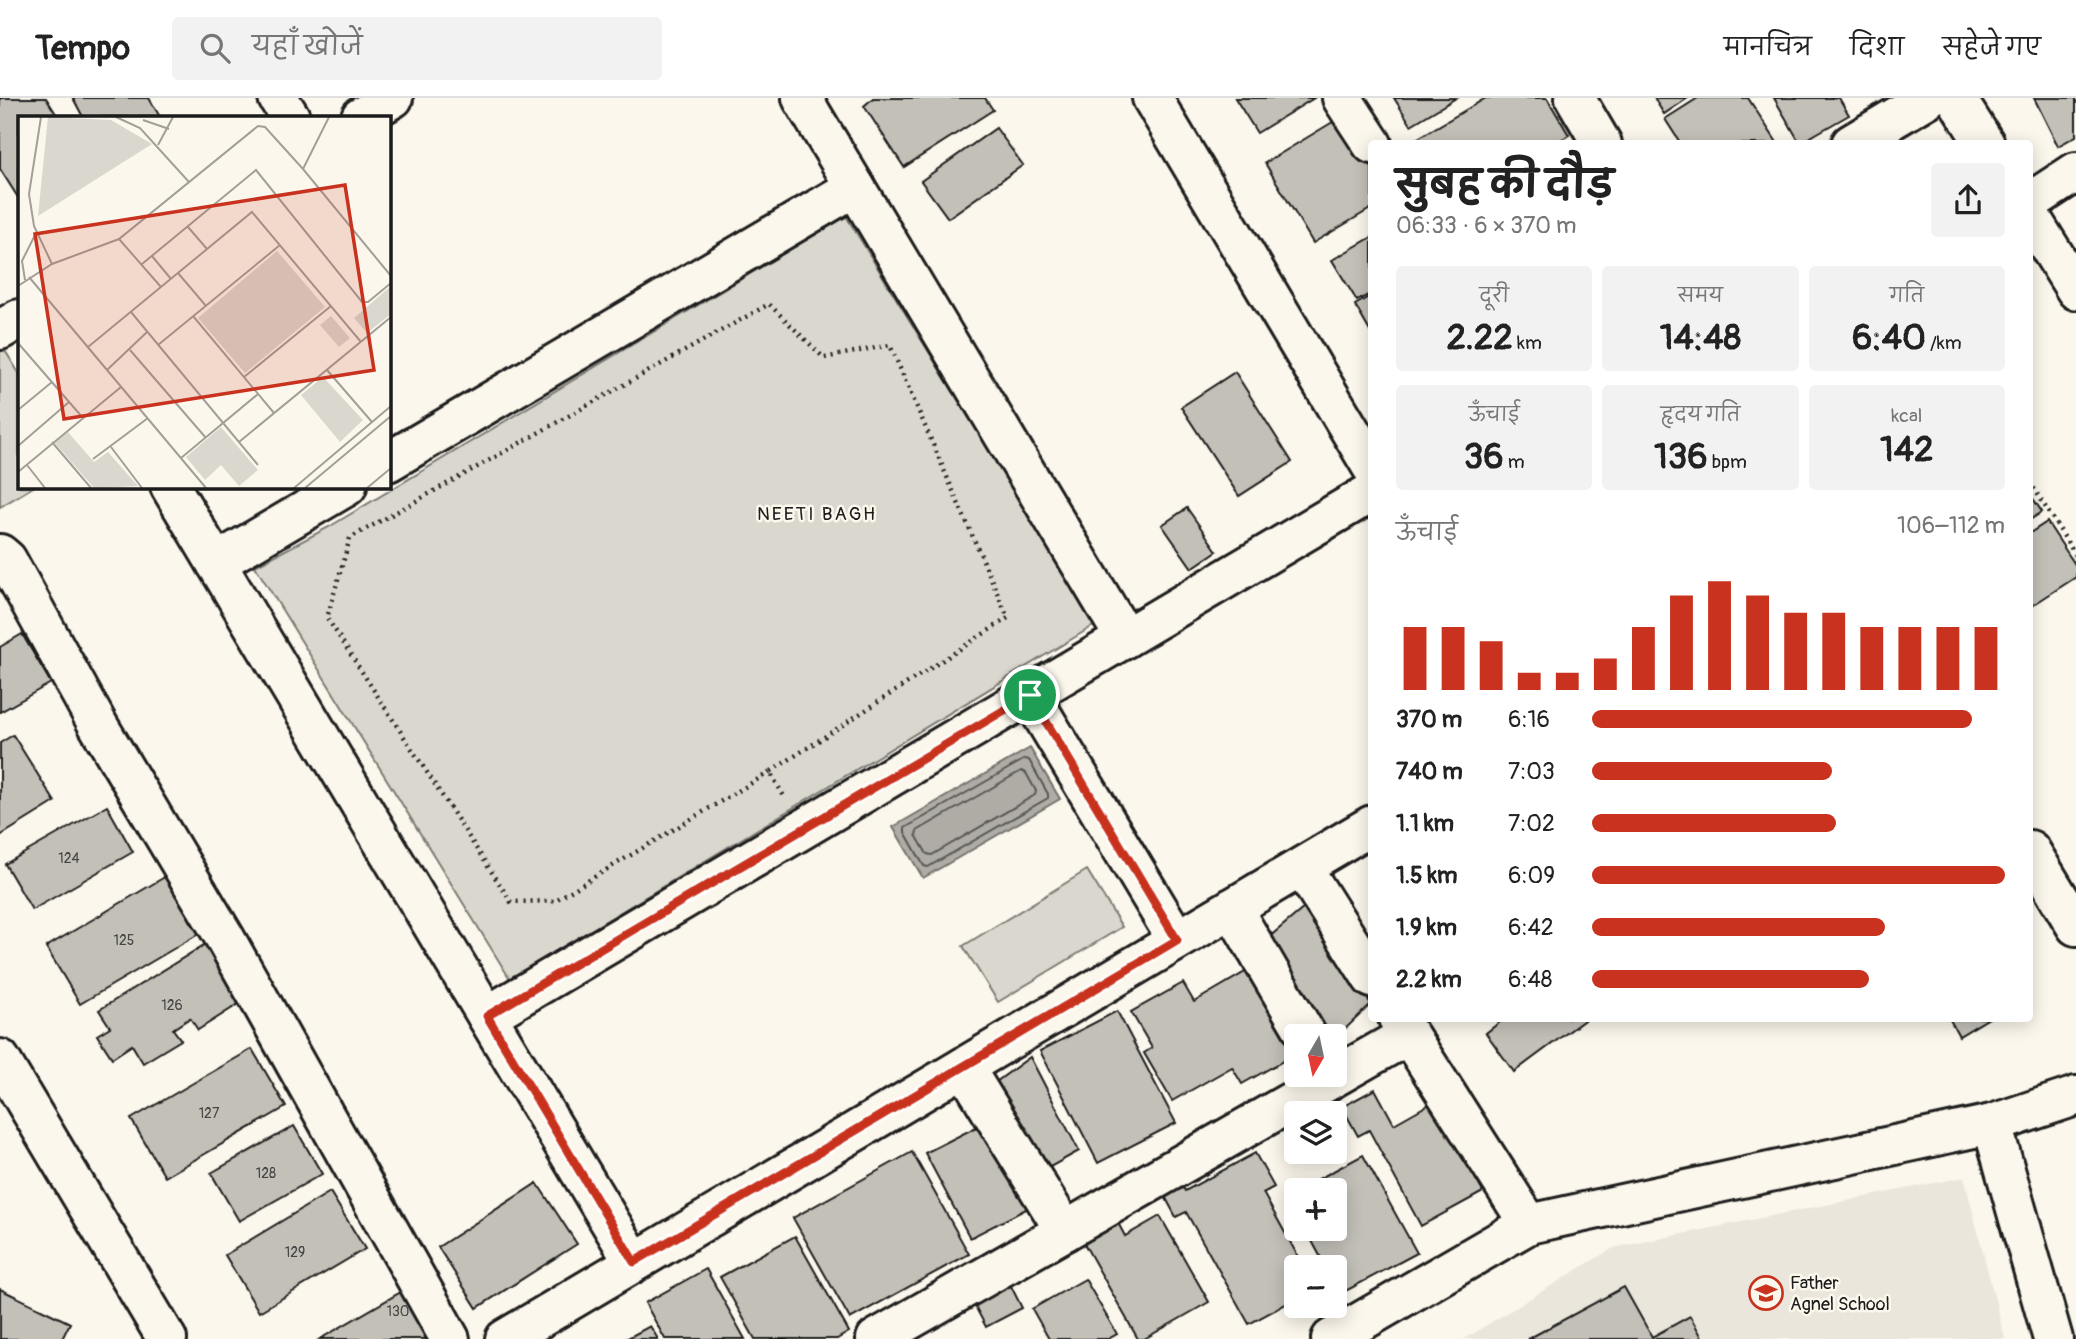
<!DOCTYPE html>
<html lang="hi">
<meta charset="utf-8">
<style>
:root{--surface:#fff;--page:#f2f2f2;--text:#222;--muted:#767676;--line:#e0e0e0;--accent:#c8321e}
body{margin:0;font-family:Pangolin,"Playpen Sans Deva",sans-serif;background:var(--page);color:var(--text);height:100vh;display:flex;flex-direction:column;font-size:26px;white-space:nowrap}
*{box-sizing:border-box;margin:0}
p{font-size:23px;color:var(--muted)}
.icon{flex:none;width:38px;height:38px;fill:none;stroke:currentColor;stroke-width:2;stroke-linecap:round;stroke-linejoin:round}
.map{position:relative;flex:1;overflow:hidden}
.sheet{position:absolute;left:1368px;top:42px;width:665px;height:882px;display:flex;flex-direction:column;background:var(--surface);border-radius:7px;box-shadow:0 4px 18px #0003}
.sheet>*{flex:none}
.needle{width:46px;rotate:189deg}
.tools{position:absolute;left:1284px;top:926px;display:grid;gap:14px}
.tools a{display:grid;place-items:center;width:63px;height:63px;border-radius:7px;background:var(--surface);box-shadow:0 4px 18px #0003;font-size:35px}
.pin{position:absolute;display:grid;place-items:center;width:60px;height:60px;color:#fff;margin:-30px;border:4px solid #fff;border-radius:50%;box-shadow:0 2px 7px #0007}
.round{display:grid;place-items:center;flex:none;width:74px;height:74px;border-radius:7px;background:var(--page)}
.head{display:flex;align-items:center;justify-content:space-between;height:119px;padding:0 28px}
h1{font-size:38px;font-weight:700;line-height:52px}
.figures{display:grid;grid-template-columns:repeat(3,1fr);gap:10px;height:119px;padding:7px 28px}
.figures div{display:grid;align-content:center;border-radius:7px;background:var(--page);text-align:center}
.figures b{font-size:35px;font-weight:700}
.figures small{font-size:19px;font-weight:400}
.figures p{font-size:19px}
.chart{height:196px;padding:14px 28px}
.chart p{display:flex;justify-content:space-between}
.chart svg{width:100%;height:126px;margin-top:7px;stroke:var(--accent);stroke-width:6}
ul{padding:0 28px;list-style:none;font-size:23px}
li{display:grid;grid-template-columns:112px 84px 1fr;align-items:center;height:52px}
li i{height:18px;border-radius:9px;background:var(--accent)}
header{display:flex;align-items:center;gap:42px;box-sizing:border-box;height:98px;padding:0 35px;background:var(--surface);border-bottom:2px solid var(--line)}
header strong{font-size:33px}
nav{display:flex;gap:38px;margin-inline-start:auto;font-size:24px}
.search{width:490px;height:63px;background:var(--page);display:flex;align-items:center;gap:18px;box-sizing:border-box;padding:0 24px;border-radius:7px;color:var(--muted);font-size:26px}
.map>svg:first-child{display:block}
.built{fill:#eae6dc}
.green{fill:#dad7ce;stroke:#7b7a75;stroke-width:2}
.water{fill:#afaca5;stroke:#74726e;stroke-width:2}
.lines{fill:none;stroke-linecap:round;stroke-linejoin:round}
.shore{stroke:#575653;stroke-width:2}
.building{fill:#c3c0b8;stroke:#1c1c1c;stroke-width:2}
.minor-casing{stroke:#1c1c1c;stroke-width:44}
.path{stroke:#1c1c1c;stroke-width:4.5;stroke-dasharray:2 5;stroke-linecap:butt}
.minor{stroke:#fbf7ec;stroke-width:38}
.route-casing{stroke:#fff;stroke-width:14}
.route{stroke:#c8321e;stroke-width:9}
.labels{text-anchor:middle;stroke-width:5;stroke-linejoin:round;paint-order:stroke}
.number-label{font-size:14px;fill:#464543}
.poi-label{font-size:18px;fill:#1c1c1c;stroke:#fbf7ec;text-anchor:start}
.neighbourhood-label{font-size:19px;letter-spacing:2px;fill:#1c1c1c;stroke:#fbf7ec}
.inset-road{fill:none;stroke:#a29f99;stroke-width:2}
.view{fill:#c8321e;fill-opacity:0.15;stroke:#c8321e;stroke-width:3.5}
.inset-edge{fill:none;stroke:#1c1c1c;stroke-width:3.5}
</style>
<header>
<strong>Tempo</strong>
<div class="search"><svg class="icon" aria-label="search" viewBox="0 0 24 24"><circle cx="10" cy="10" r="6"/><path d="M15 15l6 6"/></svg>यहाँ खोजें</div>
<nav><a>मानचित्र</a><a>दिशा</a><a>सहेजे गए</a></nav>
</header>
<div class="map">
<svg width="2076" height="1241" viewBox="0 0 2076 1241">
<rect width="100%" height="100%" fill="#fbf7ec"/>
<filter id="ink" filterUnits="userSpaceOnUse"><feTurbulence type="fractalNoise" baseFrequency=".0143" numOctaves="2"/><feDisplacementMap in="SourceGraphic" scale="14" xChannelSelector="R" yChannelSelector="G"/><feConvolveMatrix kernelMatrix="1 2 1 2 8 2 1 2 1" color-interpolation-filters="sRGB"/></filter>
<g filter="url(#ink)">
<polygon class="built" points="1964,1079 2005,1241 1464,1241 1613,1150"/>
<g class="green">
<polygon points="846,118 1095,527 510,881 255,468 329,429"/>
<polygon points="4,251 19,275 19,388 33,389 0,409 0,253"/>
<polygon points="1087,772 1122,829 998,904 963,848"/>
</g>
<polygon class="water" points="1030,650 1060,701 923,780 893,729"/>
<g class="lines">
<g class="shore">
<polygon points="1025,661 1029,662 1048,696 1048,700 928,769 924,768 905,734 905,730"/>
<polygon points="1021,673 1026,675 1036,693 1035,697 932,757 927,756 916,737 917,733"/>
</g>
</g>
<g class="building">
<polygon points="0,0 46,0 58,19 19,19 19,101 0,71"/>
<polygon points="73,0 149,0 160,19 83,19"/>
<polygon points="873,0 985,0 993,12 904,69 864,8"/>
<polygon points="1235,0 1314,0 1257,35"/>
<polygon points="1394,0 1456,0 1411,27"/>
<polygon points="1486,0 1547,0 1569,37 1554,46 1408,46"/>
<polygon points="1654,0 1688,0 1664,16"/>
<polygon points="1698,0 1748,0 1778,46 1681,46 1665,21"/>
<polygon points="1774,0 1839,0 1849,17 1800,45"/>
<polygon points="2034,0 2076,0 2076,38 2058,48"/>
<polygon points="1341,19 1372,69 1372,110 1313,145 1265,65"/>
<polygon points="996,30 1023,67 948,120 921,83"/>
<polygon points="1372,139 1372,195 1357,203 1332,162"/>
<polygon points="1372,197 1372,237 1355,207"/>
<polygon points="1235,274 1292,364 1239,398 1181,309"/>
<polygon points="2030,396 2042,414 2030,422"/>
<polygon points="1187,410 1217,453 1192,470 1162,427"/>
<polygon points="2047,424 2076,468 2076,479 2030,509 2030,435"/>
<polygon points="22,536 51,585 0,614 0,549"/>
<polygon points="13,637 55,704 0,738 0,645"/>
<polygon points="107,708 133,754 32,812 5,766"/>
<polygon points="168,777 202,834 80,906 46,849"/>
<polygon points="1304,810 1371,906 1335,941 1335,938 1328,938 1268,840"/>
<polygon points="209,844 245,902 198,932 190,920 173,931 181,942 143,965 132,947 112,960 97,937 110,929 99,912"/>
<polygon points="1259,866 1297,938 1297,955 1242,986 1232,969 1172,1003 1144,955 1152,950 1131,914 1183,885 1194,904"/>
<polygon points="1117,913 1176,1025 1098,1065 1040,953"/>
<polygon points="1505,920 1587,920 1514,974 1486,935"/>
<polygon points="1949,920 1989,920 1959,938"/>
<polygon points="252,951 286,1009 165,1079 131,1021"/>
<polygon points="1030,959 1079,1053 1041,1074 989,989"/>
<polygon points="1375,991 1394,1026 1433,1004 1483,1094 1421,1128 1369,1032 1358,1038 1342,1009"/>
<polygon points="986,1024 1030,1109 970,1140 925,1055"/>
<polygon points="294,1028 322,1076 239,1123 211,1075"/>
<polygon points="912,1054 969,1156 850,1221 793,1120"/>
<polygon points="1255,1055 1274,1089 1263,1095 1304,1169 1297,1169 1297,1200 1249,1226 1186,1114 1176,1119 1161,1091 1178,1081 1185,1093"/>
<polygon points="1363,1057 1417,1155 1340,1196 1335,1187 1335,1169 1326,1169 1305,1130 1335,1130 1335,1092 1298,1092"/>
<polygon points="537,1085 577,1146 477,1210 438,1149"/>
<polygon points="330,1094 365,1151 259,1214 225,1157"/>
<polygon points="1160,1118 1209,1204 1144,1241 1138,1241 1082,1142 1117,1123 1125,1138"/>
<polygon points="795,1138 849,1234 837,1241 755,1241 720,1179"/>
<polygon points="706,1171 745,1241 665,1241 645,1205"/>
<polygon points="1006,1178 1022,1210 986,1229 969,1197"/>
<polygon points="1085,1181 1117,1236 1108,1241 1049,1241 1032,1211"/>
<polygon points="413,1187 440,1241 320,1241"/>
<polygon points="1624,1189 1652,1239 1690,1218 1703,1241 1528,1241"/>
<polygon points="0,1191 70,1225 62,1241 0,1241"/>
<polygon points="650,1228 658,1241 626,1241"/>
</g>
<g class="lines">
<g class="minor-casing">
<g id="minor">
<polyline points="278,0 290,19"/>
<polyline points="802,0 1125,540"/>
<polyline points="1152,0 1372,369"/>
<polyline points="1342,0 1372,46"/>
<polyline points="1575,0 1602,46"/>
<polyline points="1956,0 1985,46"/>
<polyline points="361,19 393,0"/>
<polyline points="1851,46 1928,0"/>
<polyline points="2030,104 2076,74"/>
<polyline points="2030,118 2076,192"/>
<polyline points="0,232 19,221"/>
<polyline points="388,364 855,89"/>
<polyline points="170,388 634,1164"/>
<polyline points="0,456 7,462 98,627 225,840 450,1241"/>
<polyline points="216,465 347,388"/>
<polyline points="1030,597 1177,842"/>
<polyline points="2030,752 2076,828"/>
<polyline points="1302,769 1372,880"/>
<polyline points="1232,810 1307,938"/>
<polyline points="487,918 1372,394"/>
<polyline points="1398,920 1529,1126"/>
<polyline points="0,961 167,1241"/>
<polyline points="964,969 1065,1133"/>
<polyline points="1992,1026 2053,1241"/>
<polyline points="505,1241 1372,727"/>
<polyline points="876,1241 1408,937"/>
<polyline points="1331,1241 1529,1126 1992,1026 2076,998"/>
</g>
</g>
<g class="path">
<polyline points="2030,384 2076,458"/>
<polyline points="770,674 554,803 511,804 327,520 350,440 769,206 824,260 890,247 1008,520 770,674 785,700"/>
</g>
<use href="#minor" class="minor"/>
</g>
</g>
<g class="lines" filter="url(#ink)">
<g class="route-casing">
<polygon id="route" points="1030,597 1177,842 634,1164 487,918"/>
</g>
<use href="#route" class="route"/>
</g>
<defs>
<g id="school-ring" transform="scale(1.75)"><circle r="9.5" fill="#fbf7ec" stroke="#c8321e" stroke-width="1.5"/><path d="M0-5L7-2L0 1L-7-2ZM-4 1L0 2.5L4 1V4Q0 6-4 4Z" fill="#c8321e"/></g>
</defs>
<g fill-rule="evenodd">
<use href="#school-ring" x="1766" y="1195"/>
</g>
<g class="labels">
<g class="number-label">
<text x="69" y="765">124</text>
<text x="124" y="847">125</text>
<text x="172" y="912">126</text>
<text x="209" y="1020">127</text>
<text x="266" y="1080">128</text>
<text x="295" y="1159">129</text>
<text x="398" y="1218">130</text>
</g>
<g class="poi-label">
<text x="1790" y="1191">Father<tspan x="1790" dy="21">Agnel School</tspan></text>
</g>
<g class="neighbourhood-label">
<text x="817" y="422">NEETI BAGH</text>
</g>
</g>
<g transform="translate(18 18)">
<rect width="373" height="373" fill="#fbf7ec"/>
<path d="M 30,1 L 93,4 L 134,28 L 20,100 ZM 259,135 L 307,191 L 227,257 L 180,202 ZM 373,170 L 373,198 L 349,217 L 336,202 ZM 313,200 L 332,222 L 321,231 L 302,209 ZM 305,261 L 345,304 L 322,326 L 283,279 ZM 203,311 L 240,354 L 221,370 L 203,349 L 187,364 L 168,341 ZM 50,316 L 76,346 L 90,336 L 120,370 L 76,372 L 36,326 Z" fill="#dad7ce"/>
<path class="inset-road" d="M 23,1 L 11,78 L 16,110 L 34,148M 98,1 L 122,12 L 171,66M 125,4 L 151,13M 140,29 L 155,1M 285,53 L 311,1M 170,111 L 189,133M 101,123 L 143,171M 134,140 L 153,163M 124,148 L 238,54 L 344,186 L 350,186 L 373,167M 160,157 L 188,190M 11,161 L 188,372M 7,164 L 4,145 L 19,115M 0,170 L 34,148 L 101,123 L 240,10 L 247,11 L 285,53 L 373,160M 113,196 L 240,349M 175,200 L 256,297M 0,227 L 65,302M 140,229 L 262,129M 70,231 L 234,96 L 343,226M 112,234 L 188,322M 89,254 L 129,216M 309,254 L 354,306M 226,261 L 313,190M 0,294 L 34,266M 34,326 L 73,372M 221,326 L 373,201M 0,330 L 51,286M 93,331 L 124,372M 163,342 L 240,278M 75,343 L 130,302M 9,349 L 27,372M 0,356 L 103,271M 276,372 L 373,290M 287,372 L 373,300M 349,372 L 373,352"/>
<path class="view" d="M 327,69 L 356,254 L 46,303 L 17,118 Z"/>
<rect width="373" height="373" class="inset-edge"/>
</g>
</svg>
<div class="tools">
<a><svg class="needle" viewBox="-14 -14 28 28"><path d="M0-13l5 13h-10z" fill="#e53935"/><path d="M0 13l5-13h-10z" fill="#767676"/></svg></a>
<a><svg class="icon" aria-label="layers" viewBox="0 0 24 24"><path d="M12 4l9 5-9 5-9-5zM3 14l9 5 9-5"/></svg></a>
<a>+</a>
<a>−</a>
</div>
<div class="pin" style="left:1030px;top:597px;background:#1e9e55"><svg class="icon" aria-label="arrive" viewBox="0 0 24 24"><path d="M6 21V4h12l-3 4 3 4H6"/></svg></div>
<section class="sheet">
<div class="head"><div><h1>सुबह की दौड़</h1><p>06:33 · 6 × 370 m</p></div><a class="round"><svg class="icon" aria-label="share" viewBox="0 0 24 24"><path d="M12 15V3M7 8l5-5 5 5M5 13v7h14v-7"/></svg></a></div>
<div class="figures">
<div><p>दूरी</p><b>2.22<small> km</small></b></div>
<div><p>समय</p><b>14:48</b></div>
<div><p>गति</p><b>6:40<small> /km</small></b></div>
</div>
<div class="figures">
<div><p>ऊँचाई</p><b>36<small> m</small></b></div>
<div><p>हृदय गति</p><b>136<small> bpm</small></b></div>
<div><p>kcal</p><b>142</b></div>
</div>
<div class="chart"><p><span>ऊँचाई</span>106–112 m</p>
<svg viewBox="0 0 160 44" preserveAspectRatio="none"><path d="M5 44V22M15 44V22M25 44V27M35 44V38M45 44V38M55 44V33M65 44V22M75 44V11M85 44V6M95 44V11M105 44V17M115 44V17M125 44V22M135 44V22M145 44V22M155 44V22"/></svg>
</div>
<ul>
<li><b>370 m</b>6:16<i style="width:92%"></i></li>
<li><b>740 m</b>7:03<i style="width:58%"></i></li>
<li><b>1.1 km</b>7:02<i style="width:59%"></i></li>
<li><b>1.5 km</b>6:09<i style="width:100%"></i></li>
<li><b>1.9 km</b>6:42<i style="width:71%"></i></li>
<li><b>2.2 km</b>6:48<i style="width:67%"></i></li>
</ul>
</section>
</div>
